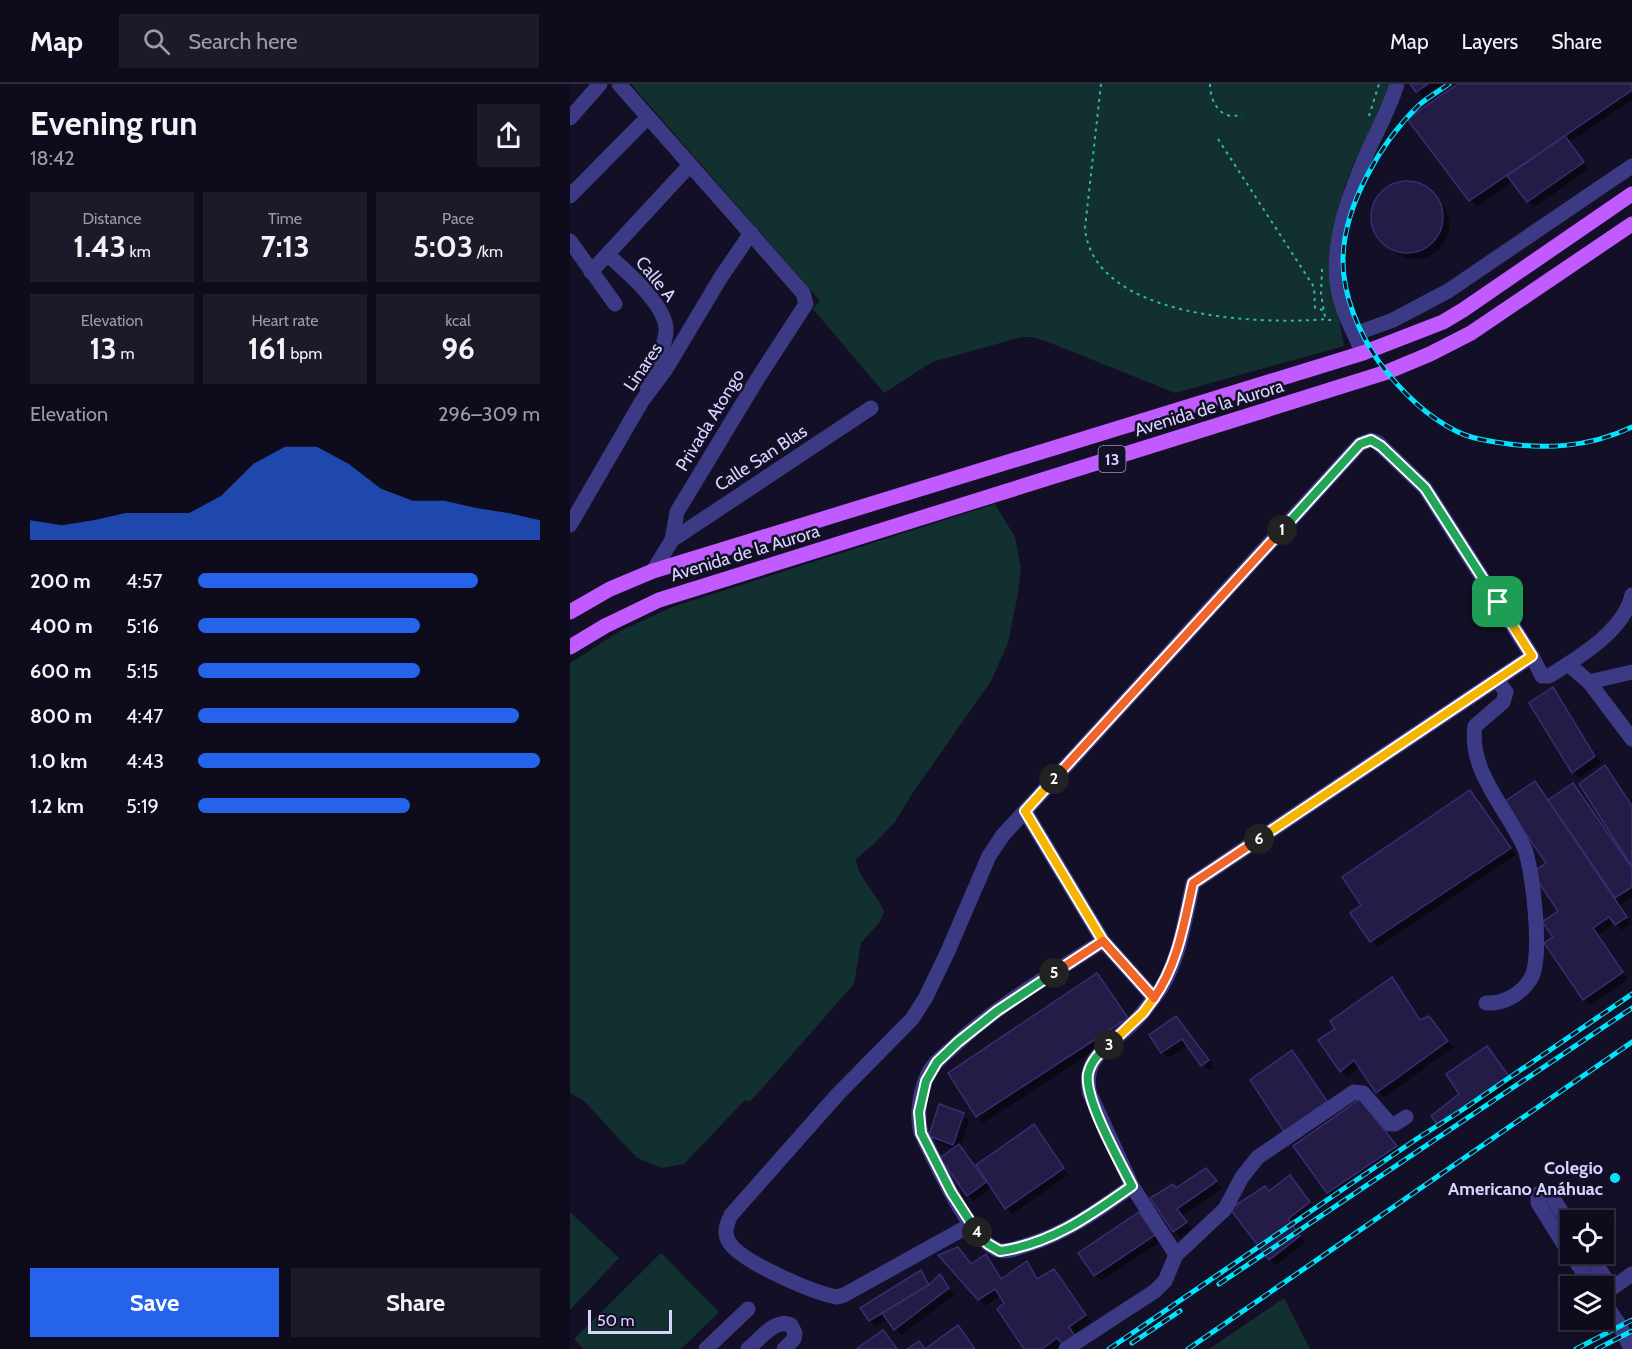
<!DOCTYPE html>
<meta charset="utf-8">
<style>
:root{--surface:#0e0b1c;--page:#1c1929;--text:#f1f3f6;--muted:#9b9ba3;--line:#2e2b3b;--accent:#2563eb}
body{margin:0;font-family:Cabin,sans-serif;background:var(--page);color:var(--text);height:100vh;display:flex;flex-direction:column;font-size:22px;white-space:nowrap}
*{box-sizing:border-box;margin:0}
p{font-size:20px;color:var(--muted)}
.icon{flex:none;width:33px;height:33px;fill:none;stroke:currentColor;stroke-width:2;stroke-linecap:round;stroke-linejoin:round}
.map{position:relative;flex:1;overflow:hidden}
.details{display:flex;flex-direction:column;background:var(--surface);width:570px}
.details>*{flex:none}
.fabs{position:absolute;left:990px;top:1126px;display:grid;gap:12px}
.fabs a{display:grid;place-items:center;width:54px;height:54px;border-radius:0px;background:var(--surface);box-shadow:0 6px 24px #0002,0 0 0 2px var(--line);font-size:30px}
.scale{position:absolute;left:18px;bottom:15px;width:84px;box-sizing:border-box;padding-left:6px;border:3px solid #d9d4ff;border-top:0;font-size:16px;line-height:21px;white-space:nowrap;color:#d9d4ff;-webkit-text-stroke:4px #130f26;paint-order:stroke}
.pin{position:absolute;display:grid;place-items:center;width:51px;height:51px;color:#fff;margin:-26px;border-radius:12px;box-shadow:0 3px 9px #0006}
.km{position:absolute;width:30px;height:30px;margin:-15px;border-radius:50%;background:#222;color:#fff;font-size:16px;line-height:30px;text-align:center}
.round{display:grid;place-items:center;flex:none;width:63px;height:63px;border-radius:0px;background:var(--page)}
.summary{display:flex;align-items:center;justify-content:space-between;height:102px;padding:0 30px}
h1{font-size:33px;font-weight:700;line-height:45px}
.metrics{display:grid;grid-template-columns:repeat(3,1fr);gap:9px;height:102px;padding:6px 30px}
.metrics div{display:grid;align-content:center;border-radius:0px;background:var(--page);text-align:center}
.metrics b{font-size:30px;font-weight:700}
.metrics small{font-size:16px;font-weight:400}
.metrics p{font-size:16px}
.chart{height:168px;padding:12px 30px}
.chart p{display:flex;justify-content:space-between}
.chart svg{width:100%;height:108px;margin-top:6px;fill:var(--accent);opacity:.7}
.action{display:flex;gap:12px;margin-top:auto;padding:12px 30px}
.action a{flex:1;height:69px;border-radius:0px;background:var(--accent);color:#fff;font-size:24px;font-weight:700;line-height:69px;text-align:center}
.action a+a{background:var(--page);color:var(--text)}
ul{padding:0 30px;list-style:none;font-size:20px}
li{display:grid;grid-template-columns:96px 72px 1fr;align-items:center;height:45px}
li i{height:15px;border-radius:8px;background:var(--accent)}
header{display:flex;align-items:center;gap:36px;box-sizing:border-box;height:84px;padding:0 30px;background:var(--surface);border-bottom:2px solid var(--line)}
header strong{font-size:28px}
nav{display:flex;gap:33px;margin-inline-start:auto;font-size:21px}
.search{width:420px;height:54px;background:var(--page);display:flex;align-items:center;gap:15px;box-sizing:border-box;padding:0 21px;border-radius:0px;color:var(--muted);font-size:22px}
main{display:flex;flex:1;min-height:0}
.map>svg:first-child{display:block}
.green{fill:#12302f}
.shadow{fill:#0007}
.building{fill:#241b47;stroke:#3b2d73;stroke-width:1.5}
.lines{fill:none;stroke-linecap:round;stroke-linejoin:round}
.path{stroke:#2fb8b0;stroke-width:2;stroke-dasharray:3 4.5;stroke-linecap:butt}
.minor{stroke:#3d3a85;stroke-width:15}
.major{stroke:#c25bff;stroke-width:15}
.rail-casing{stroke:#00e5ff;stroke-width:5}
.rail{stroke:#130f26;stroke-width:3;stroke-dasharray:9;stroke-linecap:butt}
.split-1-casing{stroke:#fff;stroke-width:12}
.split-2-casing{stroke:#fff;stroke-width:12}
.split-3-casing{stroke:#fff;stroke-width:12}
.split-4-casing{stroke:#fff;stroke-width:12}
.split-5-casing{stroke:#fff;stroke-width:12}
.split-6-casing{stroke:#fff;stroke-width:12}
.split-7-casing{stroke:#fff;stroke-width:12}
.split-1{stroke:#22a559;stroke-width:8}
.split-2{stroke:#f0652b;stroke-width:8}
.split-3{stroke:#f5b400;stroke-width:8}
.split-4{stroke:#22a559;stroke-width:8}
.split-5{stroke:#22a559;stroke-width:8}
.split-6{stroke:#f0652b;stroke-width:8}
.split-7{stroke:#f5b400;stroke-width:8}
.poi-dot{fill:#00e5ff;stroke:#130f26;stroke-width:2}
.labels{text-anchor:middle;stroke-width:5;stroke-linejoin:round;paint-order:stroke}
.shield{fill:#130f26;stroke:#9e99be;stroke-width:1.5}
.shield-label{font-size:16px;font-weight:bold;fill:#d9d4ff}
.street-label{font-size:18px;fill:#d9d4ff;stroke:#130f26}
.poi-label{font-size:18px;font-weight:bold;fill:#d9d4ff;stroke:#130f26;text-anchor:end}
</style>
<header>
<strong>Map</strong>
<div class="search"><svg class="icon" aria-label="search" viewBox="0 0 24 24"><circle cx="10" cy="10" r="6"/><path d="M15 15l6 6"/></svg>Search here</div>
<nav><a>Map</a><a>Layers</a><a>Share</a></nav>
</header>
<main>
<section class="details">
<div class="summary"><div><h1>Evening run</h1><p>18:42</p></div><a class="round"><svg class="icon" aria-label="share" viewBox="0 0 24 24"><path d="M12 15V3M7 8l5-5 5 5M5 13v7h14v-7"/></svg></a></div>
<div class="metrics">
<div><p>Distance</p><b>1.43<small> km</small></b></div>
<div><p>Time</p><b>7:13</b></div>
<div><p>Pace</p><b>5:03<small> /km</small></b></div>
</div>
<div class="metrics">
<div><p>Elevation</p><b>13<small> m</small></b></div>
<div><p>Heart rate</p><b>161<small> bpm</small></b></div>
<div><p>kcal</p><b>96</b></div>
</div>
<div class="chart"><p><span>Elevation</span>296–309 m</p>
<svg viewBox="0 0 160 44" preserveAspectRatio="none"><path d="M0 44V36L10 38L20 36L30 33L40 33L50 33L60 26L70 13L80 6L90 6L100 13L110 23L120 28L130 28L140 31L150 33L160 36V44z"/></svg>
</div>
<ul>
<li><b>200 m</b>4:57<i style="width:82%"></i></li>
<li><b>400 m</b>5:16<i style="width:65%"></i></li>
<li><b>600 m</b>5:15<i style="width:65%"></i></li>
<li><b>800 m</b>4:47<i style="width:94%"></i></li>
<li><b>1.0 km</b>4:43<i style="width:100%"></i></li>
<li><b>1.2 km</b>5:19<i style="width:62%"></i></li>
</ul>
<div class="action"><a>Save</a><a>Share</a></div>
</section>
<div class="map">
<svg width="1062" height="1265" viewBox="0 0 1062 1265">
<rect width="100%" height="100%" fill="#130f26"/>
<g class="green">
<polygon points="61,0 819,0 816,19 784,79 774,104 767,135 764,204 774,262 605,309 478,258 462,253 452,253 362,278 314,309 243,225 250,217"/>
<path d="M 425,420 L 445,453 L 451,484 L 447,515 L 438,559 L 421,597 L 342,710 L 325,738 L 303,761 L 286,775 C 288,795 307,809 314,828 L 309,839 L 291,859 L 284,900 L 180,1018 L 175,1016 L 114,1080 L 92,1084 L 67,1074 L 14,1017 L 0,1009 L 0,579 L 50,547 L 105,522 Z"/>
<polygon points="0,1128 49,1174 0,1226"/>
<polygon points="91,1169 149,1228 111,1265 14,1265 4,1255"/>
<polygon points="714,1214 740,1265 639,1265"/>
</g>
<g class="shadow">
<polygon points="842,0 873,0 853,13"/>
<polygon points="890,0 1062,0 1062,16 1000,58 1019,85 964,123 943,97 907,123 839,35"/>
<polygon points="841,98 852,101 861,108 875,124 879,135 879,147 875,157 868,166 858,173 847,175 835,174 825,169 816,161 809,154 804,144 802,132 804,121 810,111 818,103 829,99"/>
<polygon points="983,605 989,611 1031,679 1009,694 1003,688 961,619"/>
<polygon points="1035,683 1062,721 1062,813 1050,821 1062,839 1052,846 1045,839 1028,851 1058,895 1020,921 1014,915 985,854 990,828 978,780 964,699 979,717 1003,701 1037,747 1040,745"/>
<polygon points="905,714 946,771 807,863 782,829 793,821"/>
<polygon points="527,891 563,941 413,1039 407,1032 380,990"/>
<polygon points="822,895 852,937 859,933 883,963 814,1014 790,982 777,993 771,987 768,945"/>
<polygon points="612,940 644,983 639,987 618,961 598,974 592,968"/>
<polygon points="917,964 944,999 876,1048 870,1042 891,1011"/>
<polygon points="795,1023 832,1069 765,1114 725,1063"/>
<polygon points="393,1031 399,1037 390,1063 406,1083 463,1042 498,1091 442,1130 422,1103 404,1117 398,1111 386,1065 367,1058 361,1051"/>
<polygon points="642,1092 652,1104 612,1132 622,1145 610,1153 604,1147 607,1105"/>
<polygon points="726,1099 745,1125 723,1141 735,1159 706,1181 700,1175"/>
<polygon points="568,1130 590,1158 531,1197 525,1191"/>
<polygon points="416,1172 432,1196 457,1179 469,1196 483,1187 521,1237 504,1250 510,1259 494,1260 486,1265 456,1265 436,1219 431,1211 415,1222 409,1215 402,1182"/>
<polygon points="351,1188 361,1201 370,1192 384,1211 331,1251 318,1235 306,1242 300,1236"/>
</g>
<g class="building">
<polygon points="840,0 858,0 846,8"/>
<polygon points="888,0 1062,0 1062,6 899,117 837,35"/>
<polygon points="995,52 1014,78 957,118 937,92"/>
<circle cx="837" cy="133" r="36"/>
<polygon points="983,603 1025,672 1002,689 959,619"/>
<polygon points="1035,681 1062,722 1062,783 1009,700"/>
<polygon points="965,697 1057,833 1045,841 1039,833 1023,844 1053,888 1013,916 974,859 983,853 972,838 988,827 962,789 976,779 934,718"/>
<polygon points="1003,699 1062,784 1062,803 1045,814 978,716"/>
<polygon points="900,706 941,764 800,858 780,829 791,821 772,793"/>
<polygon points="527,889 558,934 406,1033 378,989"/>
<polygon points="822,893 850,936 859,932 878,957 806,1009 784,976 770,988 748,956 765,945 760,937"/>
<polygon points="606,932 639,976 631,982 612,955 591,969 579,951"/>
<polygon points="917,962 939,992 869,1043 861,1032 889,1010 876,990"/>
<polygon points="722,966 757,1017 714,1048 680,996"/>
<polygon points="790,1015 827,1062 757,1109 723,1062"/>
<polygon points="369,1020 394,1029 383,1061 359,1052"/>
<polygon points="464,1040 494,1084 435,1125 406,1081"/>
<polygon points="389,1060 416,1098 397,1112 370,1074"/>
<polygon points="636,1084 647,1097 607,1125 617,1138 603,1148 580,1114 603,1100 606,1104"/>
<polygon points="720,1091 740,1118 718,1135 730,1152 699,1176 660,1125 695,1102 699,1107"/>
<polygon points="569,1128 585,1151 524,1192 508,1169"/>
<polygon points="388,1163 401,1180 416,1170 431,1195 457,1177 467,1195 484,1185 516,1231 499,1243 505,1252 493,1261 487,1254 472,1265 454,1265 427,1225 434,1219 425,1205 408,1216 368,1171"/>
<polygon points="351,1186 359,1201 299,1237 290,1224"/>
<polygon points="370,1190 379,1204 324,1246 312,1229 359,1201"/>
<polygon points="388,1241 405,1265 337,1265 349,1257 355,1265"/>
<polygon points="313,1246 327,1265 286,1265"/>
</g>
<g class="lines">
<g class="path">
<path d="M 531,0 L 515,144 C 523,235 690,241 757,235"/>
<path d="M 640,0 C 640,19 652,38 672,30"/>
<polyline points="799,32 809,0"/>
<polyline points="648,55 744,203 745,224 753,226"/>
<polyline points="752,185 751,210 755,233 759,236 763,236"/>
</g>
<g class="minor">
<polyline points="49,0 233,209 236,220 188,294 107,428 102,456 83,487"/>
<polyline points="0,34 30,0"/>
<polyline points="0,112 78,33"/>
<polyline points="0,157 45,220"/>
<path d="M 38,171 C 56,187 94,219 96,244 C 97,260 83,287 77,303"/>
<polyline points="21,188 120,81"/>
<polyline points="785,250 823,236 878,207 1062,82"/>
<path d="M 793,269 C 784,249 772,227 768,205 C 760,160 780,108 798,67 C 808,45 820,24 827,0"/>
<polyline points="0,441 72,317 96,285 151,193 181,149"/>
<polyline points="102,456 301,324"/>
<polyline points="998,580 1019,598 1062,588"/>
<polyline points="1019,598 1062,655"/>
<path d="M 455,727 L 533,857 C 482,890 427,921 383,963 C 374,971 363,979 358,990 C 350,1007 346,1031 351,1049 C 366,1078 398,1154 428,1166 C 436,1169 446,1164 454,1162 C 495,1150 527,1127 562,1102 L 606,1171 L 595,1197 L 585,1207 L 496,1265"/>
<polyline points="533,857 584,914"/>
<path d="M 916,919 C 934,920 952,910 961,894 C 973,875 963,784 954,763 C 937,725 898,686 905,642 L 933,618 L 936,608 L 927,596"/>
<path d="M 562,1102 L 520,1010 C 511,974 539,962 562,940 C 573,930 582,917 591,904 C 610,873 615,835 623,799 L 962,572"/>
<path d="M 402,1140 L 274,1211 L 267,1213 C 244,1209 171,1178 159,1158 C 153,1149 157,1139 161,1131 L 268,1010 L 342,935 L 356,913 L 378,867 L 419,772 L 433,751 L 790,360 L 801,356 L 807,358 L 855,404 L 962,572 L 972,592 L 979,592 C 1008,574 1054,547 1062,511"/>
<polyline points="1000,1141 979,1108 973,1107 968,1110 968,1119 1000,1170"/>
<polyline points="1001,1170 1023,1203"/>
<polyline points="1019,1170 1042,1204"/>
<polyline points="606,1171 655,1125 672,1093 688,1073 784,1008 793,1009 820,1040 825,1040 836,1033"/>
<polyline points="1035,1209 1062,1190"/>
<polyline points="1034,1218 1050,1242 1061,1265"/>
<polyline points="136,1265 178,1225"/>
<path d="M 178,1265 C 190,1255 205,1234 221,1241 L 225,1249 L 224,1255 L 214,1265"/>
</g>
<g class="major">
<polyline points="0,528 40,505 83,487 793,269 873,238 893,226 1062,110"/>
<polyline points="0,563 35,542 89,516 817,288 860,270 901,249 1062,140"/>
</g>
<g class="rail-casing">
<g id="rail">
<path d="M 879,0 C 869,7 858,13 849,21 C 811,58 773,122 773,177 C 773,212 789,249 809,278 C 830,306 854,331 886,347 C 897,353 912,356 925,358 C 973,366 1018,364 1062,343"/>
<polyline points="649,1200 1062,924"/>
<polyline points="562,1259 610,1227"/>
<polyline points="539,1265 848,1054 892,1026 1062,910"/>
<polyline points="618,1265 1062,958"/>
<polyline points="1006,1265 1062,1236"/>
<polyline points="1027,1265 1062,1247"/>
</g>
</g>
<use href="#rail" class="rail"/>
</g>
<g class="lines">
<g class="split-1-casing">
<polyline id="split-1" points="712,446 790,360 801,356 811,362 855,404 928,518"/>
</g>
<g class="split-2-casing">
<polyline id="split-2" points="484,695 712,446"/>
</g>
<g class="split-3-casing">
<polyline id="split-3" points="484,695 455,727 533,857 584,914 573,929 539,961"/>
</g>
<g class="split-4-casing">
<path id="split-4" d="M 407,1148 L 418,1160 L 430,1167 C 481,1160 521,1131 562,1102 C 550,1078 514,1015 518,990 C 521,977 529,969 539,961"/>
</g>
<g class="split-5-casing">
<polyline id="split-5" points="407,1148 381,1108 351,1049 349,1028 356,997 367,978 388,958 427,927 484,889"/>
</g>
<g class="split-6-casing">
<path id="split-6" d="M 484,889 L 533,857 L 584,914 C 608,880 614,839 623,799 L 689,755"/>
</g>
<g class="split-7-casing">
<polyline id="split-7" points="689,755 962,572 928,518"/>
</g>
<use href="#split-1" class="split-1"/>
<use href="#split-2" class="split-2"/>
<use href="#split-3" class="split-3"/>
<use href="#split-4" class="split-4"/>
<use href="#split-5" class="split-5"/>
<use href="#split-6" class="split-6"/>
<use href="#split-7" class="split-7"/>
</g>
<circle class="poi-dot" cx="1045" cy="1094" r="6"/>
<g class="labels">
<rect class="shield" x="528.5" y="362" width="27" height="26" rx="4.5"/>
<g class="shield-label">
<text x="542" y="381">13</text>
</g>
<g class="street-label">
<text transform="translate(86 195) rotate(51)" y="6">Calle A</text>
<text transform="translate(73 283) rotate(-56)" y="6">Linares</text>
<text transform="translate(639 324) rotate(-17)" y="6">Avenida de la Aurora</text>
<text transform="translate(140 336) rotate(-59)" y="6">Privada Atongo</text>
<text transform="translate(191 374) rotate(-33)" y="6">Calle San Blas</text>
<text transform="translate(175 469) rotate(-17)" y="6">Avenida de la Aurora</text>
</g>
<g class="poi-label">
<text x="1033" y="1090">Colegio<tspan x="1033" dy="21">Americano Anáhuac</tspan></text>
</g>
</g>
</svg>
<div class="fabs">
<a><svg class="icon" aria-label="locate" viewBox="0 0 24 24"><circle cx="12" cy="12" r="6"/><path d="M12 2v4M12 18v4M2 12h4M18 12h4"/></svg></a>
<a><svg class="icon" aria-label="layers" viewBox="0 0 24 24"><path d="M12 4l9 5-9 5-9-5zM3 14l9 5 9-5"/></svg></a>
</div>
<div class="scale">50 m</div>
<div class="pin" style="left:928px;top:518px;background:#1e9e55"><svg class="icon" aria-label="arrive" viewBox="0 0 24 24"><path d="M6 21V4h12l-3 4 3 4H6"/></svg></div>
<b class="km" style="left:712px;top:446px">1</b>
<b class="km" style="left:484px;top:695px">2</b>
<b class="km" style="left:539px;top:961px">3</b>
<b class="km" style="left:407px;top:1148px">4</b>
<b class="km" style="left:484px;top:889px">5</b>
<b class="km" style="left:689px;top:755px">6</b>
</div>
</main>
